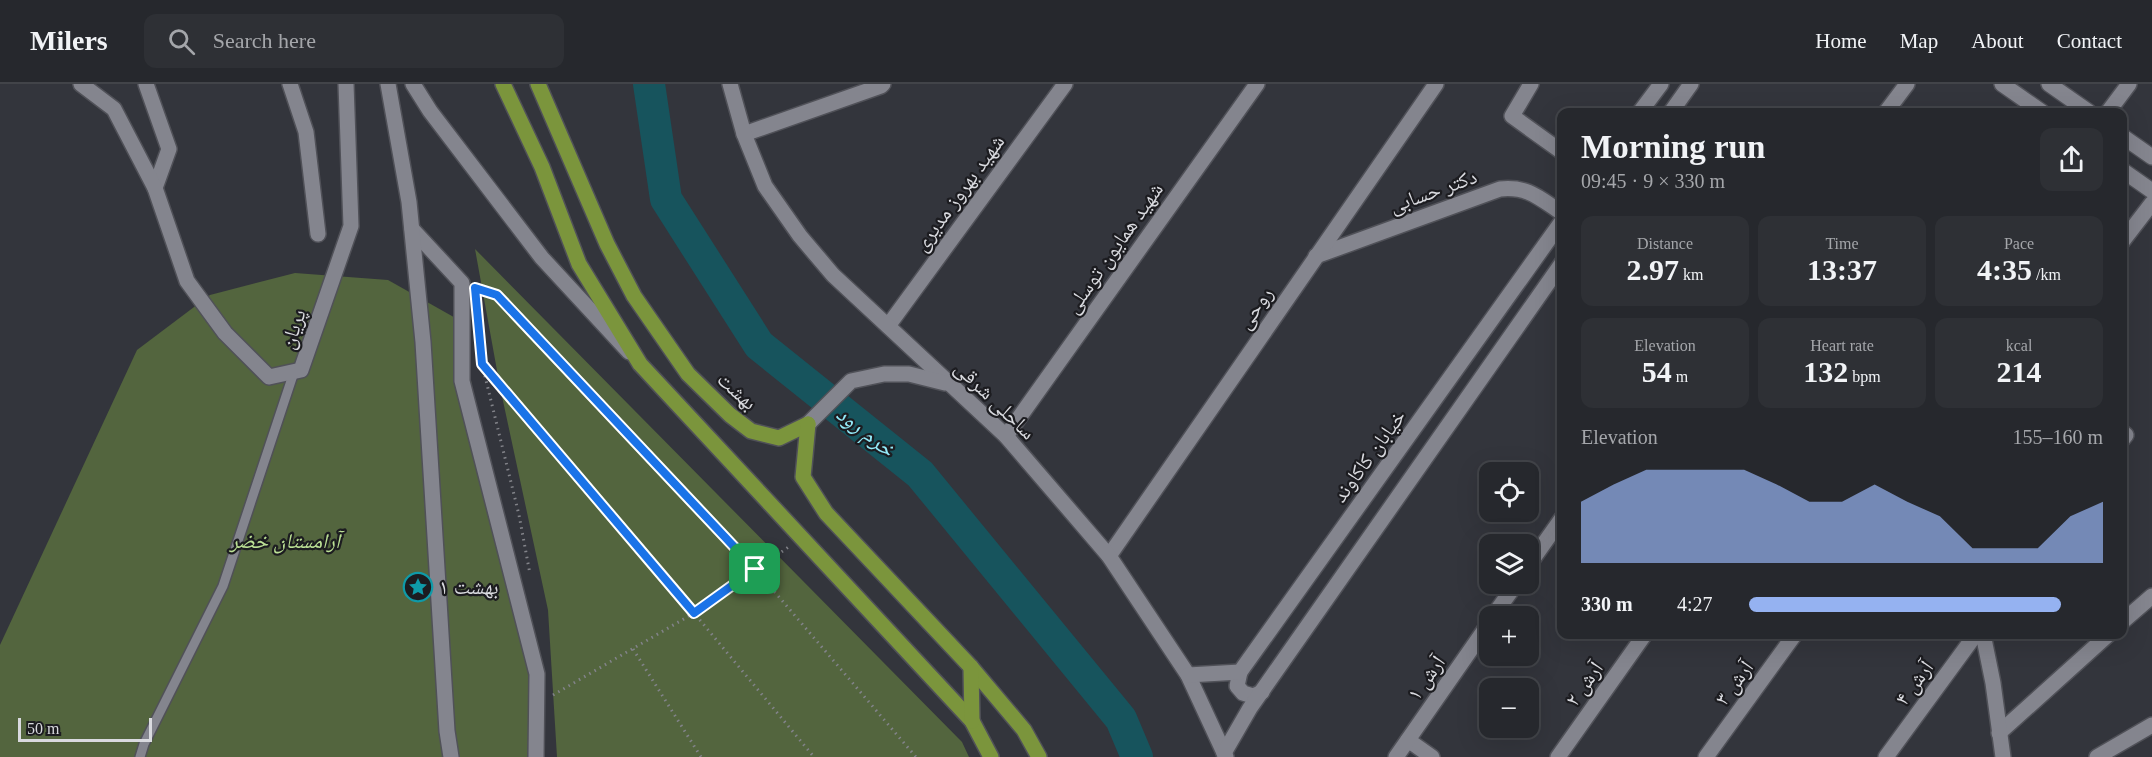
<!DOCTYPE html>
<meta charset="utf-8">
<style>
:root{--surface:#26282d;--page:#2e3035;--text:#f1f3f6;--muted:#a4a6aa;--line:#424449;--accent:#95b2f1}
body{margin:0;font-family:"Times New Roman","Noto Naskh Arabic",serif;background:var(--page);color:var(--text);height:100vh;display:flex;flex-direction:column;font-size:22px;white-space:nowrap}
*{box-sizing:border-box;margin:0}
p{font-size:20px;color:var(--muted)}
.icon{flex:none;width:33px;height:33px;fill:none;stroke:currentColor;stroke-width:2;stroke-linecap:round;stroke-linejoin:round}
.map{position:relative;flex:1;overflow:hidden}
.drawer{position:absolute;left:1557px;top:24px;width:570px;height:531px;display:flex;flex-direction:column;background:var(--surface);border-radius:12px;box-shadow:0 6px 24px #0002,0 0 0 2px var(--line)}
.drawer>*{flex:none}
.buttons{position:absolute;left:1479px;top:378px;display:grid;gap:12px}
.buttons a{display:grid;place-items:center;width:60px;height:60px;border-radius:12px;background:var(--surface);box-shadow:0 6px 24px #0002,0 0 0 2px var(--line);font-size:30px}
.scale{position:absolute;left:18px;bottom:15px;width:134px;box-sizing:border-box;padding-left:6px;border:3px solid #d9dadf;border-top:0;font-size:16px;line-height:21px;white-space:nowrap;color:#d9dadf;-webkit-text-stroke:4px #1c1c20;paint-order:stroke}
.pin{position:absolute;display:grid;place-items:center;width:51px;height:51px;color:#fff;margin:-26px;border-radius:12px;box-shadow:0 3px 9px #0006}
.round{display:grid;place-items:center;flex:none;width:63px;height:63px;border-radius:12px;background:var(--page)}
.head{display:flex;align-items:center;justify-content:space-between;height:102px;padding:0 24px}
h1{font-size:33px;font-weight:700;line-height:45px}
.figures{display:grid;grid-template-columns:repeat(3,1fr);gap:9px;height:102px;padding:6px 24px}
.figures div{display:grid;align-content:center;border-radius:12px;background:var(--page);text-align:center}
.figures b{font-size:30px;font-weight:700}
.figures small{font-size:16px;font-weight:400}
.figures p{font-size:16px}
.chart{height:168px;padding:12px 24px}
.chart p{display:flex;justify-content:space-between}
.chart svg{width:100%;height:108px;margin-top:6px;fill:var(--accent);opacity:.7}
ul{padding:0 24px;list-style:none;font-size:20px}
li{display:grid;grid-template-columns:96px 72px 1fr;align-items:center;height:45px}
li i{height:15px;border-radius:8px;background:var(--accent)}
header{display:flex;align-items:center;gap:36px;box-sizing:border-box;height:84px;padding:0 30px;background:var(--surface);border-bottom:2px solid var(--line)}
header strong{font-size:28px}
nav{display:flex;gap:33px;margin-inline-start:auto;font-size:21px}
.search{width:420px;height:54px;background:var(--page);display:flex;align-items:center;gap:15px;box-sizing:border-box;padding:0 21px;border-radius:12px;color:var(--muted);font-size:22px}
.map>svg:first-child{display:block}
.green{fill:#53653e}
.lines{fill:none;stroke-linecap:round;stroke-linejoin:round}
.river{stroke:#17545d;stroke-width:32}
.lane-casing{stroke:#505158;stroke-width:12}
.street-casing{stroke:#505158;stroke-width:18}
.secondary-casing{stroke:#505158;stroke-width:18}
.primary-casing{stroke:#505158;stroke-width:18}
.path{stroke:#828389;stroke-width:3;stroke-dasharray:1.5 4.5;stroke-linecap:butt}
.lane{stroke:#84858e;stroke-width:9}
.street{stroke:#84858e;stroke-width:15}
.secondary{stroke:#84858e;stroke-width:15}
.primary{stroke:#7b953c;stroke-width:15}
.route-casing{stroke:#fff;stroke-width:12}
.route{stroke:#1a73e8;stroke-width:8}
.labels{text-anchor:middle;stroke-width:4.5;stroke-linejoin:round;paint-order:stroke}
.street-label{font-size:21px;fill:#d9dadf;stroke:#1c1c20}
.park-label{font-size:21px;font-style:italic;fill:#bce195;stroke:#1c1c20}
.poi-label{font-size:21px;fill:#d9dadf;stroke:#1c1c20;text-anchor:start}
.water-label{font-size:22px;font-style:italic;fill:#94ebf9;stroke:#1c1c20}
</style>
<header>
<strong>Milers</strong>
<div class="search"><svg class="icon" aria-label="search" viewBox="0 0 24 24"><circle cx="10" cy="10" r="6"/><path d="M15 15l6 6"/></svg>Search here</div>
<nav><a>Home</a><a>Map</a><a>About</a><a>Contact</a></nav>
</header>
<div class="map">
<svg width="2152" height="673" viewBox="0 0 2152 673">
<rect width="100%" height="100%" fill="#33353c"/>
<g class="green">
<polygon points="475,165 962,658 969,673 557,673 548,526 500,303"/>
<polygon points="295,189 388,196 459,236 534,618 532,673 0,673 0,561 137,266 210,211"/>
</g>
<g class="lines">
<polyline class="river" points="649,0 666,115 759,261 920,390 1121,635 1137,673"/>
<g class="lane-casing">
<polyline id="lane" points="140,673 144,660 223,502 294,288"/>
</g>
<g class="street-casing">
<g id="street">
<polyline points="146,0 169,65 155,104"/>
<polyline points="1531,0 1512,32 1562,68"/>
<polyline points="1886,28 1907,0"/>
<polyline points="2108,28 2129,0"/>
<polyline points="744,50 881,2 883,0"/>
<polyline points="412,145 462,199 462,297 537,590 536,673"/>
<polyline points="2122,158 2152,119"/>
<path d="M 1316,172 L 1500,105 C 1528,102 1539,114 1562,129"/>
<polyline points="888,242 1065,0"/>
<polyline points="2122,348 2126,351 2122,356"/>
<polyline points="1006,352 1257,0"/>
<polyline points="1109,472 1436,0"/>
<polyline points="1528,482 1562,434"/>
<polyline points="1493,532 1516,500"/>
<polyline points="2122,538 2152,512"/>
<polyline points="1999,649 2109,550"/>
<polyline points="1408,656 1432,673"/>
<polyline points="1396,673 1490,538"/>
<polyline points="1558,673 1645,550"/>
<polyline points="1706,673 1795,550"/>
<polyline points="1886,673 1976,550"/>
<polyline points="2097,673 2152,641"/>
</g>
</g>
<g class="secondary-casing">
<g id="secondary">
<polyline points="81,0 114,25 155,104 187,197 225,249 269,293 301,286 351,142 346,0"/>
<polyline points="290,0 306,48 318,150"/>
<polyline points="388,0 409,118 423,258 447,647 451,673"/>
<polyline points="413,0 430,27 542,174 629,268"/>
<polyline points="730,0 744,50 765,102 800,152 833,191 1006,352 1109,472 1188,591 1226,673"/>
<polyline points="2002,0 2042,28"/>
<polyline points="2049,0 2089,28"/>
<polyline points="1640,28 1661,0"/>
<polyline points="1671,28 1691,0"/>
<polyline points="2122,52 2152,73"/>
<polyline points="2122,86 2152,107"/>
<polyline points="808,340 851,297 884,290 909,290 945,299"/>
<polyline points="1983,550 1993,599 2003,673"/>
<polyline points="1240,588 1237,602 1243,609 1253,612 1262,608"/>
<polyline points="1188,591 1240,588 1562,137"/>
<polyline points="1224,669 1250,624 1562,179"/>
</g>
</g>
<g class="primary-casing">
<g id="primary">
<polyline points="503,0 542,83 579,180 640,280 972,637 991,673"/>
<polyline points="538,0 607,160 634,212 688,290 730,331 751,347 779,354 808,340"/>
<polyline points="808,340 803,393 826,429 971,583 1024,646 1039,673"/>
<polyline points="971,583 972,637"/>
</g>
</g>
<g class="path">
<polyline points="478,205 497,211 755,485 916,673"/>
<polyline points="480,256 482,280 519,431 530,490"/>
<polyline points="482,280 689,523 814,673"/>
<polyline points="633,565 701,673"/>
<polyline points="553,611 694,529 790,462"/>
</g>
<use href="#lane" class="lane"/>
<use href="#street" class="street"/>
<use href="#secondary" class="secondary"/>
<use href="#primary" class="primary"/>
</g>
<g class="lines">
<g class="route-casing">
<polygon id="route" points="475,204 497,211 755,485 694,529 482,280"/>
</g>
<use href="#route" class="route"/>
</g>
<defs>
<g id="sight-ring" transform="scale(1.5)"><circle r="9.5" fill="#1c1c20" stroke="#0f9aa8" stroke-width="1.5"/><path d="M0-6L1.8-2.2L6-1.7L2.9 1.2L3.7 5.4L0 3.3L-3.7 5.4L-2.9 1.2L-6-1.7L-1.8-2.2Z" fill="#0f9aa8"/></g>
</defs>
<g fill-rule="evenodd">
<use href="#sight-ring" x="418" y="503"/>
</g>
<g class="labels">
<g class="street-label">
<text transform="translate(1433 107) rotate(-20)" y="7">دکتر حسابی</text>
<text transform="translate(959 109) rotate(-54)" y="7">شهید بهروز مدیری</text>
<text transform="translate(1114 164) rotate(-55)" y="7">شهید همایون توسلی</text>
<text transform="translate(1255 224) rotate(-55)" y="7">روحی</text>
<text transform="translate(293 245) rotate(-71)" y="7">پریان</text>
<text transform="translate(737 307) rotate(42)" y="7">بهشت</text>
<text transform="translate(995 316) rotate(44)" y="7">ساحلی شرقی</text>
<text transform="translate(1369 372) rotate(-54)" y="7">خیابان کاکاوند</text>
<text transform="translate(1426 594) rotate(-55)" y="7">آرش ۱</text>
<text transform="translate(1734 599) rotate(-54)" y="7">آرش ۳</text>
<text transform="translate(1914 599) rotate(-54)" y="7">آرش ۴</text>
<text transform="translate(1584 600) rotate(-55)" y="7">آرش ۲</text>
</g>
<g class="park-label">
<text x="285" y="464">آرامستان خضر</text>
</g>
<g class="poi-label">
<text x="439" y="510">بهشت ۱</text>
</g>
<g class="water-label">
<text transform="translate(866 347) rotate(38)" y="8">خرم رود</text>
</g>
</g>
</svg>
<div class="buttons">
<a><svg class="icon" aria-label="locate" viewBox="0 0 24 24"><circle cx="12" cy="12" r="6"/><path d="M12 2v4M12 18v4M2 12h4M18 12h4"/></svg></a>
<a><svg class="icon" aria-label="layers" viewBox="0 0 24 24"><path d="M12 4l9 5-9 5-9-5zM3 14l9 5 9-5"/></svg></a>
<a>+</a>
<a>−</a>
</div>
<div class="scale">50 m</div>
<div class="pin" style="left:755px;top:485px;background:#1e9e55"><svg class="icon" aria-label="arrive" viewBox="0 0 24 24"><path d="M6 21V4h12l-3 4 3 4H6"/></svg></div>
<section class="drawer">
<div class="head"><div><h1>Morning run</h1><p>09:45 · 9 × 330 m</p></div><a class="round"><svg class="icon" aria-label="share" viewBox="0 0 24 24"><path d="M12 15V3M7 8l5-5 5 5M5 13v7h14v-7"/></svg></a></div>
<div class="figures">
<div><p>Distance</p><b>2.97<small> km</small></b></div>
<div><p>Time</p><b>13:37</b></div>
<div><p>Pace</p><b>4:35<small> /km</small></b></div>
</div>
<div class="figures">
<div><p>Elevation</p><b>54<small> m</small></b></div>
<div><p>Heart rate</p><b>132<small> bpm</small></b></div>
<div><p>kcal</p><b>214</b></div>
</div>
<div class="chart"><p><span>Elevation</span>155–160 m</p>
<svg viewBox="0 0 160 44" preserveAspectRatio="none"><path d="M0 44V19L10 12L20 6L30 6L40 6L50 6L60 12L70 19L80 19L90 12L100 19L110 25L120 38L130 38L140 38L150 25L160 19V44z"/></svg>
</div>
<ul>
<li><b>330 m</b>4:27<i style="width:88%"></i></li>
</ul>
</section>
</div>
